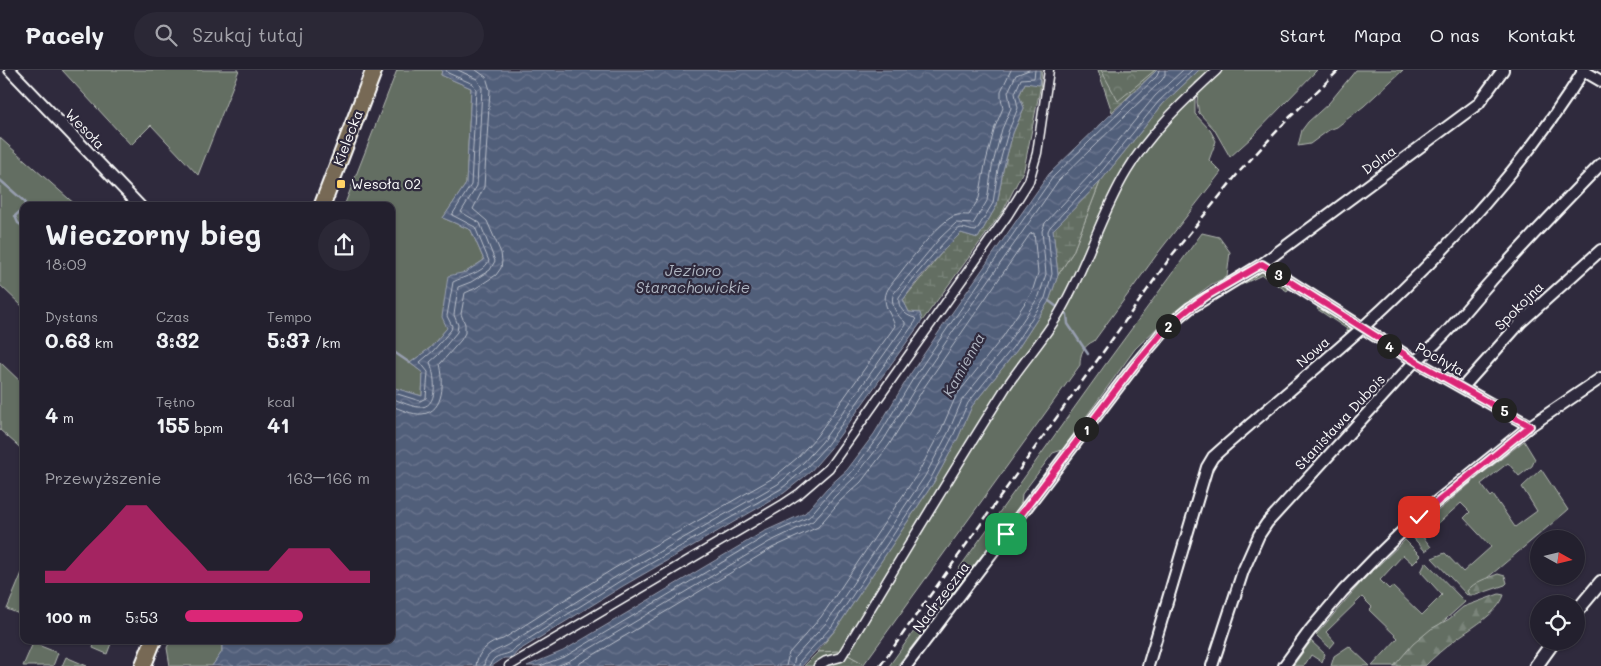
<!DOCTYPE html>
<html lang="pl">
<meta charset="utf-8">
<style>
:root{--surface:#23202e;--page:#2b2836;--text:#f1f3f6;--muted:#a3a3aa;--line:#403e4a;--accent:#db2777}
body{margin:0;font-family:Mali,sans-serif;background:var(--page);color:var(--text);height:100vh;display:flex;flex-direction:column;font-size:19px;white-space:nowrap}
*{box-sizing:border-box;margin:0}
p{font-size:16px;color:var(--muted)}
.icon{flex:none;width:28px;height:28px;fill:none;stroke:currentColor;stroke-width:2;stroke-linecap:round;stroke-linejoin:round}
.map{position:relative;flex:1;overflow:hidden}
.details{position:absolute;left:20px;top:132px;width:375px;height:442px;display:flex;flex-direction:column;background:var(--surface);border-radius:10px;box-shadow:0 1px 4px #0004,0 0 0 1px var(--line)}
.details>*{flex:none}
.needle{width:32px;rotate:98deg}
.buttons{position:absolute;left:1530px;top:460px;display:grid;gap:10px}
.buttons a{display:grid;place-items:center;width:55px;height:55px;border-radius:50%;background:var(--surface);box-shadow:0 1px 4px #0004,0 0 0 1px var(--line);font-size:25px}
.pin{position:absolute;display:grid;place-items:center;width:42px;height:42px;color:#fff;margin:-21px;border-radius:10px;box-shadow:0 2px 8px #0006}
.km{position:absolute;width:25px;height:25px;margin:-12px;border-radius:50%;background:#222;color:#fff;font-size:14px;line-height:25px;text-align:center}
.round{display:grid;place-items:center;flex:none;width:52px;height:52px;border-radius:26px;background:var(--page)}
.headline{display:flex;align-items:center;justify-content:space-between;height:85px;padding:0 25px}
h1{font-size:28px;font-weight:700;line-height:38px}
.figures{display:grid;grid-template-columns:repeat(3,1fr);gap:8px;height:85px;padding:5px 25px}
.figures div{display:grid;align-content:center}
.figures b{font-size:21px;font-weight:700}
.figures small{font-size:14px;font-weight:400}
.figures p{font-size:14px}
.chart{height:140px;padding:10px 25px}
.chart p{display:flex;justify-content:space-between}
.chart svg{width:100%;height:90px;margin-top:5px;fill:var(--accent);opacity:.7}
ul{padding:0 25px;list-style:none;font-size:16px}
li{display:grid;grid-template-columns:80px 60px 1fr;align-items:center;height:38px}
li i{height:12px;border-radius:6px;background:var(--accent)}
header{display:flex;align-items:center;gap:30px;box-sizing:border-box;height:70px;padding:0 25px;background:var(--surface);border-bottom:1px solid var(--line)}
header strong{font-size:24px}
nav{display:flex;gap:28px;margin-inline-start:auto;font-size:18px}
.search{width:350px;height:45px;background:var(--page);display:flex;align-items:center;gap:12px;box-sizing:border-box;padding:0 18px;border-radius:28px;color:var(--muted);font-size:19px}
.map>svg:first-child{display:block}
.green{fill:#636e62;stroke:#b1b6b0}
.forest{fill:url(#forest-firs);stroke:#b1b6b0}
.wetland{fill:url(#wetland-marsh);stroke:#b1b6b0}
.park{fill:url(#park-crowns);stroke:#b1b6b0}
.water{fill:url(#water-waves);stroke:#979eaf}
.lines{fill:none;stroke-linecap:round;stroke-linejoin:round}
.shore{stroke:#b9bfca;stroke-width:1}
.stream{stroke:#979eaf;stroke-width:2.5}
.pedestrian-casing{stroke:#fff;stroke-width:11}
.minor-casing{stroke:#fff;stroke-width:14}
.tertiary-casing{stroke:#fff;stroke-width:16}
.primary-casing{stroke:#fff;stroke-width:19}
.pedestrian{stroke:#2f2a3d;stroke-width:8}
.minor{stroke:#2f2a3d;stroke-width:10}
.tertiary{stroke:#2f2a3d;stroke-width:12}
.primary{stroke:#776954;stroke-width:15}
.rail{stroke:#fff;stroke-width:2.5;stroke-dasharray:8 4;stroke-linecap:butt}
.route-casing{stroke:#fff;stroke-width:10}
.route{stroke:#db2777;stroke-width:6}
.poi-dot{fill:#ffd166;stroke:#2f2a3d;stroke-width:2}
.labels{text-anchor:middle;stroke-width:4.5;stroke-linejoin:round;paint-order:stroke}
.street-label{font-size:14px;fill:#fff;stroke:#2f2a3d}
.poi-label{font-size:14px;fill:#fff;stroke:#2f2a3d;text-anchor:start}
.water-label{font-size:15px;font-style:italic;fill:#b1b7c3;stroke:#2f2a3d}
</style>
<header>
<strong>Pacely</strong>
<div class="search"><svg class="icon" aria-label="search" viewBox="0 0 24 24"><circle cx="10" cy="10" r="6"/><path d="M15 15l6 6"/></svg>Szukaj tutaj</div>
<nav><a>Start</a><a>Mapa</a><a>O nas</a><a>Kontakt</a></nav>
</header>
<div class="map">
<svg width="1601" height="596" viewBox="0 0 1601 596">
<defs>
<pattern id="forest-firs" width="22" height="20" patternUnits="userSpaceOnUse" patternTransform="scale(1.25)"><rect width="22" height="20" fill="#636e62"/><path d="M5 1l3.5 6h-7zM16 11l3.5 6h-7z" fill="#7a847a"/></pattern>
<pattern id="wetland-marsh" width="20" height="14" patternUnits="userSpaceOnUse" patternTransform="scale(1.25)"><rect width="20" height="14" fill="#636e62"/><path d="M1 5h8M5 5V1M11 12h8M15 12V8" fill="none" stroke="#7a847a"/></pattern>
<pattern id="park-crowns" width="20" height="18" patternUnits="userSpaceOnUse" patternTransform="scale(1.25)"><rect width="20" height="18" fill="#636e62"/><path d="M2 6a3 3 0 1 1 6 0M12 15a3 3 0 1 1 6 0" fill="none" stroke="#7a847a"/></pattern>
<pattern id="water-waves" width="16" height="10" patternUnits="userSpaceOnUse" patternTransform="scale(1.25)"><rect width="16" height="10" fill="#515e7a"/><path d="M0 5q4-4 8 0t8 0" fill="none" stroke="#6b768e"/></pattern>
</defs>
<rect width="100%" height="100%" fill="#2f2a3d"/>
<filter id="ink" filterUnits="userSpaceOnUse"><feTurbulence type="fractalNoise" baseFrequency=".02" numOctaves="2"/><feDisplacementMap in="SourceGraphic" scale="10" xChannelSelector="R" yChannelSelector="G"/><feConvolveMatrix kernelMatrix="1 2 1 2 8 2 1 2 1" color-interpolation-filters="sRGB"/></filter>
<g filter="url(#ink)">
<g class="green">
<polygon points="62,0 239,0 198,105 151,55 131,75"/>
<polygon points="397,0 442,0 441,5 471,18 466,114 443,148 471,160 484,190 466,202 447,258 430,278 410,293 423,303 422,326 391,317 391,136 344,136"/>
<path d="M 1199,0 L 1211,0 L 1195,13 L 1195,44 L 1210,60 L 1216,71 L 1209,90 L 1221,102 L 1158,183 L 1094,271 C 1083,276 1080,284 1080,295 L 864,594 L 841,581 L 818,582 L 817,582 L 836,559 L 934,412 L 958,368 L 972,336 L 1017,280 L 1049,231 L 1058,205 L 1073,182 L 1100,112 L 1163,34 Z"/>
<polygon points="1223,0 1317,0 1251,68 1230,87 1214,59 1199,43 1197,32 1198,23"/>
<polygon points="1356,0 1403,0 1364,36 1337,57 1329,60 1310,74 1298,76 1302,60 1308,52 1329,33"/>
<polygon points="0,68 77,136 24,136 24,238 0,215"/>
<polygon points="1202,163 1219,167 1230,182 1227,207 1212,214 1197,225 1161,254 1135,279 1062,380 1053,383 1022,424 1021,434 897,596 889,596 1105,295"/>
<polygon points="1261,202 1266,202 1291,216 1287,221 1262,205 1241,215 1240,214 1241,211"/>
<polygon points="1319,236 1350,256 1350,262 1342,270 1340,269 1347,263 1347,259 1317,239"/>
<polygon points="0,292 24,315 24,381 0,360"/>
<polygon points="1524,371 1535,389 1532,396 1519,406 1508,393 1481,414 1491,427 1493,425 1515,457 1537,441 1522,417 1541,399 1568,440 1467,525 1432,488 1445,483 1463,502 1491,477 1464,448 1470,442 1461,433 1423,467 1431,477 1425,481 1410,464 1483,403"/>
<polygon points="1405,470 1421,486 1413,494 1403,485 1380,510 1389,519 1392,516 1422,545 1442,525 1421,502 1426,492 1465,532 1409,582 1398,596 1372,596 1398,568 1369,540 1372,537 1362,527 1326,562 1335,572 1330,578 1316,565 1363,510"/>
<polygon points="24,498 24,546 7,539"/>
<polygon points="95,571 112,571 107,584 93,578"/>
<polygon points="170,571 222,571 222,582 212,596 170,596 167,578"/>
<polygon points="1311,571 1325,584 1322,592 1311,585 1304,596 1293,596"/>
<polygon points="33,573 58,583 53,596 23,596"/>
<polygon points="1349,576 1370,596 1331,596 1334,586"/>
<polygon points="66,587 87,596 62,596"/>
</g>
<g class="forest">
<path d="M 1498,504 L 1505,506 L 1507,513 L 1505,515 L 1476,525 L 1469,525 L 1467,521 C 1474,512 1487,508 1498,504 Z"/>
<path d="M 1499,524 L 1504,525 C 1498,544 1469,559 1455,570 C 1444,578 1434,587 1425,596 L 1394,596 L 1413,574 L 1431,559 L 1449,549 L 1463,537 Z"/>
</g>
<g class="wetland">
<polygon points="1040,0 1042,0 1040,19 1024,99 1003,141 922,251 920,243 909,242 903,230 948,175 961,163 978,168 997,135 1003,100 1013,63 1024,38 1019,26 1025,13 1039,14"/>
<polygon points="1098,0 1157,0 1112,42"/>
<polygon points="1100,112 1073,182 1058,205 1053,160"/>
</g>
<g class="park">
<polygon points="1101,0 1155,0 1118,31"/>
<polygon points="841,581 864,594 862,596 804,596 818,582"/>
</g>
<g class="water">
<path d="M 442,0 L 1040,0 L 1039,15 L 1025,13 L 1019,25 L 1024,38 L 1013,63 L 1003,100 L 997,135 L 978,168 L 961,163 C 940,183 920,206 903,230 L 909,242 L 920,243 L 922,251 L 830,379 L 810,402 L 784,423 L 623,516 L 518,581 L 512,588 L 504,588 L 492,596 L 212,596 L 222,582 L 222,571 L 391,571 L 391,317 L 422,326 L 423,303 L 410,293 L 430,278 L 447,258 L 442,247 L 448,206 L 466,202 L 484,190 L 471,160 L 443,148 L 466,114 L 471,18 L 441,5 Z"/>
<polygon points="1157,0 1199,0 1163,34 1100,112 1053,160 1058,205 1049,231 1017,280 972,336 958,368 934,412 836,559 802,596 527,596 563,581 763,462 805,443 827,418 847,400 874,364 909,306 945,253 1049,104"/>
</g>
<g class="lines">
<g class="shore">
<path d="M 391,322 L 420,331 L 426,328 L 428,302 L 420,292 L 433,281 L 451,260 L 452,256 L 447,246 L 453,212 C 464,206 482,204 489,191 L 475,157 L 452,145 L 471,115 L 476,19 L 473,14 L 448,3 L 446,0"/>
<path d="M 391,328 C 400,331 413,338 422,337 C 440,335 434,302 430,292 L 438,285 L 457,262 L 458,255 L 454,245 L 458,217 L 471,212 L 490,200 L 495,191 L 480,153 L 461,142 L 477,116 L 482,18 L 477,9 L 458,0"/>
<path d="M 391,336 C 401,339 412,345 422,344 C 445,342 444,310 440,294 L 461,270 L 465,263 L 465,254 L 461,244 L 465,223 L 476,218 L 496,205 L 501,198 L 502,191 L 501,183 L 487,151 L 473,139 L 484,117 L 490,20 L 486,7 L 476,0"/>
<path d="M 476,596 C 477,581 490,572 503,569 L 613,499 L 773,408 L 797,388 L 816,367 L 895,256 C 891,243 880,234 888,219 C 899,204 938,152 954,146 C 959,144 964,145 969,145 L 979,128 L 985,95 L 995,57 L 1003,38 L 1001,28 L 1001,21 L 1011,0"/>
<path d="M 484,596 C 485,580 503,580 512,572 L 617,506 L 778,414 L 802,394 L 822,372 L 905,255 L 905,252 C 897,246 889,233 894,223 L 940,168 L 956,153 L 973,154 L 987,131 L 992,97 L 1002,59 L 1011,38 L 1008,22 L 1016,5 L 1029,0"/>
<path d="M 490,596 C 492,585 502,586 509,583 C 512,582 514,579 516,577 L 620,511 L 781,419 L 806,398 L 826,376 L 916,251 L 915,248 C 905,246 897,237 899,227 C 907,216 951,160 961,158 C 966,158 971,161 976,161 L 993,133 L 998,99 L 1008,62 L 1018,38 L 1015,23 L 1021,9 L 1034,8 L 1035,0"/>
<polyline points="540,596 566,586 766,466 809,447 831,421 851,403 878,367 913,309 949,256 1053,107 1157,6 1159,0"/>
<polyline points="557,596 569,591 769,472 813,451 835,426 855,407 883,371 919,312 954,260 1058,111 1162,10 1165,5 1165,0"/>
<polyline points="575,596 772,478 818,457 840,431 861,412 889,375 925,316 1030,164 1034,163 1038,203 1032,222 1002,268 956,326 941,360 918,403 821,547 789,583 786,596"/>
<polyline points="793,596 795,587 827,552 925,406 948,363 962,330 1008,273 1039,226 1046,204 1042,161 1045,153 1091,104 1155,26 1183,0"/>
<polyline points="799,596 800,591 832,556 930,410 953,366 968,333 1013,277 1045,228 1052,204 1048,161 1050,157 1096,108 1159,31 1192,0"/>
</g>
<g class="stream">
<polyline points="0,110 25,132 24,136"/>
<polyline points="24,138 15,146 18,153 24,157"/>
<polyline points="1049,231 1057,237"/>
<polyline points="1063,241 1067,244 1068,254 1088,284"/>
<polyline points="391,280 410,293"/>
</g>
<g class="pedestrian-casing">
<g id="pedestrian">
<polyline points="509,596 782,435 800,423 829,398 1007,146 1029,111 1037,83 1049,0"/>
<path d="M 818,596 L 826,591 L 841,587 C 895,498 948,409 1003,322 C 1020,295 1042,272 1058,245 C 1086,199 1099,147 1127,101 C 1150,62 1184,31 1217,0"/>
</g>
</g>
<g class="minor-casing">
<g id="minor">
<polyline points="10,0 140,136"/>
<polyline points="1582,0 1601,11"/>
<polyline points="1262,194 1415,291 1530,356"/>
<polyline points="1463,317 1521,252 1601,180"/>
<polyline points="906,596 1134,296 1167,257 1190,238 1262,194 1478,34 1503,0"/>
<path d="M 1148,596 L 1207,397 L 1213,387 C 1226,375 1239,364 1253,352 C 1289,321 1326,290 1362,258 C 1446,182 1525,96 1584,0"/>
<path d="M 1212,596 L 1243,501 L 1259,465 L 1267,453 L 1415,291 C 1440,274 1469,235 1491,211 C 1526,171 1564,132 1601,94"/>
<polyline points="1284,596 1311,559 1343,521 1377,486 1415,449 1530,356 1601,308"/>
</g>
</g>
<g class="tertiary-casing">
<g id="tertiary">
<polyline points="1576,542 1601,512"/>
<polyline points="1536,596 1554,571"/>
</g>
</g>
<g class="primary-casing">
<g id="primary">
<polyline points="322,136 374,0"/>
<polyline points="143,596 153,571"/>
</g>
</g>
<use href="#pedestrian" class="pedestrian"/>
<use href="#minor" class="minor"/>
<use href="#tertiary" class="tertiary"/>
<use href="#primary" class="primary"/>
<polyline class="rail" points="880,596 1172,185 1240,101 1289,48 1339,0"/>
</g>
</g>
<g class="lines" filter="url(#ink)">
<g class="route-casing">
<polyline id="route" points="1006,464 1134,296 1167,257 1190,238 1207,226 1262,194 1415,291 1530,356 1419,447"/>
</g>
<use href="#route" class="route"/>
</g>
<rect class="poi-dot" x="336" y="109" width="10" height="10" rx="2.5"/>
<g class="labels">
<g class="street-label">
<text transform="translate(85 59) rotate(46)" y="5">Wesoła</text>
<text transform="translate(348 68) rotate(-69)" y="5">Kielecka</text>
<text transform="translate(1379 90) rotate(-36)" y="5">Dolna</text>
<text transform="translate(1519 236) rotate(-45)" y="5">Spokojna</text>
<text transform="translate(1313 282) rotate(-41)" y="5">Nowa</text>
<text transform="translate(1440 289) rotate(29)" y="5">Pochyła</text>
<text transform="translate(1340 352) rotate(-47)" y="5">Stanisława Dubois</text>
<text transform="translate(941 527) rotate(-53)" y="5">Nadrzeczna</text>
</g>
<g class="poi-label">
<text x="351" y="119">Wesoła 02</text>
</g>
<g class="water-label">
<text x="693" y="206">Jezioro<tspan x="693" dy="17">Starachowickie</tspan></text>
<text transform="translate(964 295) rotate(-61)" y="5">Kamienna</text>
</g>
</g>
</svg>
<div class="buttons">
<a><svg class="needle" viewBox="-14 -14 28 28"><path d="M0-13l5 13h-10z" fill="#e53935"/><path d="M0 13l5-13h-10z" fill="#a3a3aa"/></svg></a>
<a><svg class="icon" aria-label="locate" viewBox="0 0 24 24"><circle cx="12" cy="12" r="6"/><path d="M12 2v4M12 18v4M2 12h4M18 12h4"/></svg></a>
</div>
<div class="pin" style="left:1006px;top:464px;background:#1e9e55"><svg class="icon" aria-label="arrive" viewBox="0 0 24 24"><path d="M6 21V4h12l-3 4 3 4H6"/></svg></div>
<div class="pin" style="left:1419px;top:447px;background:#d93025"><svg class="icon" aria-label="check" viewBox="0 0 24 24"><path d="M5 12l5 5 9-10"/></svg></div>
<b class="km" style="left:1086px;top:359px">1</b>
<b class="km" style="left:1168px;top:256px">2</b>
<b class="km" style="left:1278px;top:204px">3</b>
<b class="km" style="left:1389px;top:276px">4</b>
<b class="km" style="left:1504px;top:340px">5</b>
<section class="details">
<div class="headline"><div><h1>Wieczorny bieg</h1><p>18:09</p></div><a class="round"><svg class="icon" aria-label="share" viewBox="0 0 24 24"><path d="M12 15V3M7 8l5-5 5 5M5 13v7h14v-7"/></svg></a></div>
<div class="figures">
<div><p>Dystans</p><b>0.63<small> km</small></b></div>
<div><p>Czas</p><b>3:32</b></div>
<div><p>Tempo</p><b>5:37<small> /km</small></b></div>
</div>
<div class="figures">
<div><b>4<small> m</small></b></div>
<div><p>Tętno</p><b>155<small> bpm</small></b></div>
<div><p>kcal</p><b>41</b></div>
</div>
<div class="chart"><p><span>Przewyższenie</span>163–166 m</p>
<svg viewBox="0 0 160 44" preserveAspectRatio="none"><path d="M0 44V38L10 38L20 27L30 17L40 6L50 6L60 17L70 27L80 38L90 38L100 38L110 38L120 27L130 27L140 27L150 38L160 38V44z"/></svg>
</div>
<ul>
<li><b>100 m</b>5:53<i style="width:64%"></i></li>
</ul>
</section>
</div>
